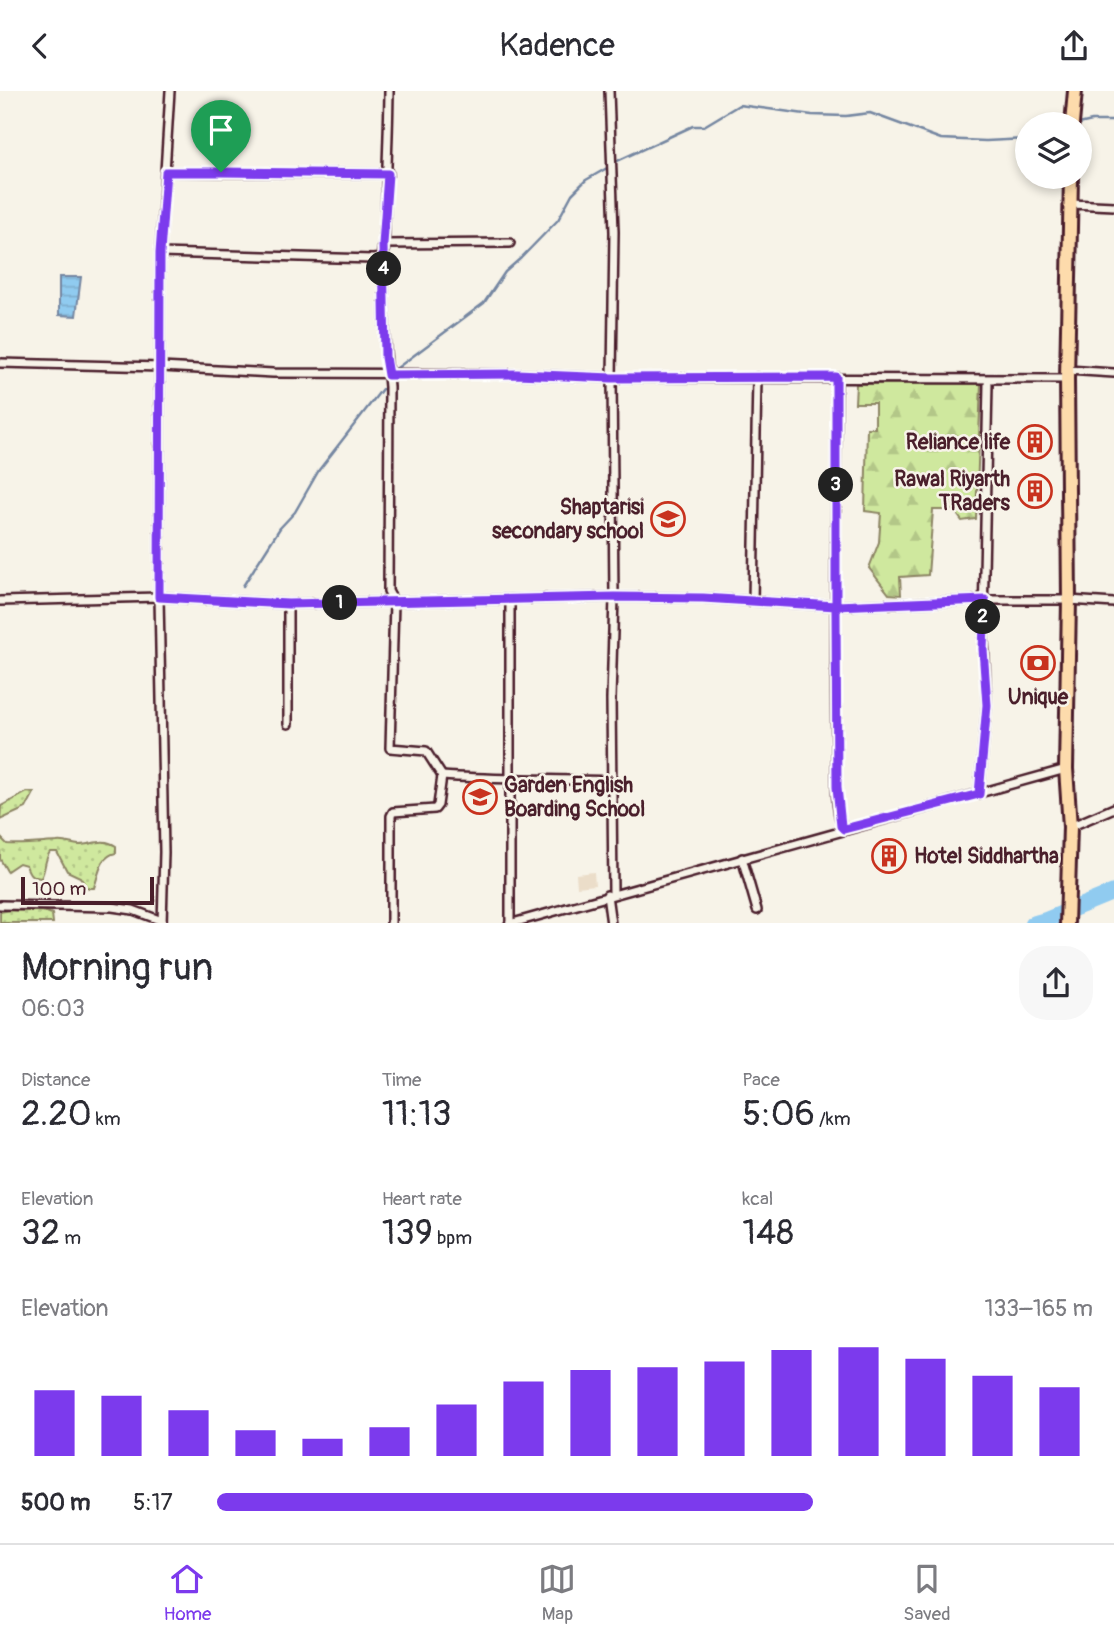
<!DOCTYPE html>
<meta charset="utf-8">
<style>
:root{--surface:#fff;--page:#f7f7f7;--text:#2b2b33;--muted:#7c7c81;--line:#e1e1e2;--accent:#7c3aed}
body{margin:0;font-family:Pangolin,sans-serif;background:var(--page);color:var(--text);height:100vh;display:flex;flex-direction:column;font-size:26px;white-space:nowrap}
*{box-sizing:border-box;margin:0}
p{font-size:23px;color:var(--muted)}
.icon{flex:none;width:38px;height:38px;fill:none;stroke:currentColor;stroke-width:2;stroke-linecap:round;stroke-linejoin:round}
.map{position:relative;height:832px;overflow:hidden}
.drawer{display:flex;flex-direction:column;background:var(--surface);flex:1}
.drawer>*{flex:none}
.tools{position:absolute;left:1015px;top:21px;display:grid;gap:14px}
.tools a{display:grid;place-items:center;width:77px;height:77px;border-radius:50%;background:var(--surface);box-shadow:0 4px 10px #0003;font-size:35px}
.scale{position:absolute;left:21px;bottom:18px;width:133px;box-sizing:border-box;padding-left:7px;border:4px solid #4a1f2b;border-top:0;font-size:19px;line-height:24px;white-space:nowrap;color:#4a1f2b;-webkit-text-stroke:5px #f7f3e8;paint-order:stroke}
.pin{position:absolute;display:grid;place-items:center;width:60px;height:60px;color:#fff;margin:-72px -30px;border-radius:50% 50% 50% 0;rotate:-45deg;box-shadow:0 0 7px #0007}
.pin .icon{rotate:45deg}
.km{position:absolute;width:35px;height:35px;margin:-18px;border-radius:50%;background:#222;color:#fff;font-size:19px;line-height:35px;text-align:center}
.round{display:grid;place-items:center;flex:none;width:74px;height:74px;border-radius:28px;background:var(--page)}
.headline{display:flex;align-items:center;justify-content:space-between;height:119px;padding:0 21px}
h1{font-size:38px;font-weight:600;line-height:52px}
.stats{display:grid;grid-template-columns:repeat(3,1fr);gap:10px;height:119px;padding:7px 21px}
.stats div{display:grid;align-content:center}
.stats b{font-size:35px;font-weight:600}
.stats small{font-size:19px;font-weight:400}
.stats p{font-size:19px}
.chart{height:196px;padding:14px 21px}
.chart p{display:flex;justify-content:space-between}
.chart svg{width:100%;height:126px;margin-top:7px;stroke:var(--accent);stroke-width:6}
ul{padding:0 21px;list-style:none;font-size:23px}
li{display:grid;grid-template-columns:112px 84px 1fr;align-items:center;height:52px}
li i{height:18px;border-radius:9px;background:var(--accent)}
header{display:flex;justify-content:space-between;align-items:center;height:91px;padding:0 21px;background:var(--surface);font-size:32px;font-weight:600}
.menu{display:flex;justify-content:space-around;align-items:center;height:98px;border-top:2px solid var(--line);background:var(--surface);font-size:19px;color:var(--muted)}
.menu a{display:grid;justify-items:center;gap:4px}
.menu .on{color:var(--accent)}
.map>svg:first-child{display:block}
.built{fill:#ebddc9}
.grass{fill:url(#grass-dots);stroke:#8c8464;stroke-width:2}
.forest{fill:url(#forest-firs);stroke:#8c8464;stroke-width:2}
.water{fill:url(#water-rules);stroke:#7486a1;stroke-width:2}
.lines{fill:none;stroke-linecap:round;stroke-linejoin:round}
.stream{stroke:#7486a1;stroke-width:2.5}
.river{stroke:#90cbf0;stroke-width:16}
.street-casing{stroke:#4a1f2b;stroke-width:12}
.primary-casing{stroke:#4a1f2b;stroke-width:18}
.street{stroke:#f7f3e8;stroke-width:7}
.primary{stroke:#fddbac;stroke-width:12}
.route-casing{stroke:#fff;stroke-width:14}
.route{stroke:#7c3aed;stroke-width:9}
.labels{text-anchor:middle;stroke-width:5;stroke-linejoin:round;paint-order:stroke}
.poi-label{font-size:21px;font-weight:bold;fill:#4a1f2b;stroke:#f7f3e8;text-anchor:end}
</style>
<header><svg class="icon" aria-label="back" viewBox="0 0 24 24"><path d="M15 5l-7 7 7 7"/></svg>Kadence<svg class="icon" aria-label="share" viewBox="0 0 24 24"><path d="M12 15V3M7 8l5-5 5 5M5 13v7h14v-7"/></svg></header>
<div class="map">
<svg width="1114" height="833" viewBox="0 0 1114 833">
<defs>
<pattern id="grass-dots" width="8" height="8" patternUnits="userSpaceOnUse" patternTransform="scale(1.75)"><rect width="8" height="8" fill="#cfe89e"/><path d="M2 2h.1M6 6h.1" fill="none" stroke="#b3c788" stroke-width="1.8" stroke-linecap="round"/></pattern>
<pattern id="forest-firs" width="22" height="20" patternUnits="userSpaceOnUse" patternTransform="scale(1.75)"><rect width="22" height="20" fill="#cfe89e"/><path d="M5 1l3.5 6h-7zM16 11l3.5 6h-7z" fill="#b3c788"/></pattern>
<pattern id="water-rules" width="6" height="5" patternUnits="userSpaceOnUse" patternTransform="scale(1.75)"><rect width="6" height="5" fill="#90cbf0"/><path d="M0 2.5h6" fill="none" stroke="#7eaece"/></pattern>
</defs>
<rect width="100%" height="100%" fill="#f7f3e8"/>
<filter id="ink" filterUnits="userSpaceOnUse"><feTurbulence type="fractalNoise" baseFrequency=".0143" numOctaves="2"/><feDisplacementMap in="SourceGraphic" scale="14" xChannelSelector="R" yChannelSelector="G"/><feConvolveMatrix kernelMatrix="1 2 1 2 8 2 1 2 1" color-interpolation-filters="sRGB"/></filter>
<g filter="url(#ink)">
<polygon class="built" points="594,781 595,794 577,796 576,783"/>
<g class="grass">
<polygon points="27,701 34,702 26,717 0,729 1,715"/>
<path d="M 0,746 L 7,753 C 25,754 40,752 57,751 C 64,750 71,753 79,754 C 93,754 102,746 116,755 L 116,762 C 100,765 99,783 94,797 L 87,797 L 80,786 L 67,780 L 57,761 L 50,761 C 44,769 46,778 41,787 C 31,786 29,783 26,774 L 19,772 L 7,780 L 0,768 Z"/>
<path d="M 10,819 C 24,821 40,817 52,823 L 53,832 L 0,832 L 0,821 Z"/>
</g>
<polygon class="forest" points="981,292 976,428 962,430 954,419 933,419 928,484 900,486 901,504 889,503 869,477 879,451 881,422 865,420 867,337 875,337 875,312 855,312 856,293"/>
<polygon class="water" points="59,186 81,186 76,225 59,224"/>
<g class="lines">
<g class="stream">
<polyline points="1079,33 1092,30 1114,30"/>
<polyline points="615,71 693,35 704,35 739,14 812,24 846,25 870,22 941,48 986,50 1027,48"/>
<polyline points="397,277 484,212 505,181 521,167 558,129 572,103 586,89 607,77"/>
<polyline points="243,495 280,437 295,421 319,379 382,298"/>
</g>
<polyline class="river" points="1032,833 1046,829 1114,801"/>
<g class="street-casing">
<g id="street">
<path d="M 389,0 C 388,99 378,197 389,296 L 388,500 L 394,511 L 390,657 L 426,660 L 442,685"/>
<polyline points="609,0 614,141 612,287 614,506 611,608 613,802"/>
<polyline points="166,81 389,83"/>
<polyline points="1071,113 1114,115"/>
<polyline points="160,162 373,168 381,167 383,153 510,152"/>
<polyline points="0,272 161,276 273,282 517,283 612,287 1067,288"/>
<polyline points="1067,279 1114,282"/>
<path d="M 837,286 C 836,407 834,528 836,649 C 837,670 833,721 844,738"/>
<polyline points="0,510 159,506 288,513 614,506 703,507 836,515 985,509 1069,509 1114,512"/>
<polyline points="753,510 757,286"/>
<polyline points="288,513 288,633"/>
<polyline points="979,703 987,614 983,529 988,293"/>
<polyline points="1070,736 1114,717"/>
<polyline points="742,767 757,819"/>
<polyline points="607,804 611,833"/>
<polyline points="0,814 112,816 133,819 162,830"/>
<polyline points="510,832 510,508"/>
<polyline points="162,833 164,761 159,506 160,162 170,0"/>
<path d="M 391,833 L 391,725 L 393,721 L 435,718 L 438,714 L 442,685 C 499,689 556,688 613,690"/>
<polyline points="509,833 1066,678"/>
</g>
</g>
<g class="primary-casing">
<g id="primary">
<polyline points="1072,33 1075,0"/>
<polyline points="1067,833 1070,736 1066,678 1069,509 1067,288 1071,86"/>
</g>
</g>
<use href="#street" class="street"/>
<use href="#primary" class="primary"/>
</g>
</g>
<g class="lines" filter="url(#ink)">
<g class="route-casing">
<polyline id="route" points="221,81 166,81 160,162 159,506 288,513 614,506 703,507 836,515 985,509 983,558 987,614 979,703 844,738 841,735 837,696 836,518 836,286 612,287 517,283 388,284 385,266 383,153 388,83 221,81"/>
</g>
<use href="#route" class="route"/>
</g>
<defs>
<g id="building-ring" transform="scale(1.75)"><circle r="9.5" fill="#f7f3e8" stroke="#c8321e" stroke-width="1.5"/><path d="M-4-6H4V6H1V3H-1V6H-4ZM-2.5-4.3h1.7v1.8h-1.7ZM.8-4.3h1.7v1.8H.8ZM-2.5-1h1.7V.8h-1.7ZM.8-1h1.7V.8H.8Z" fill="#c8321e"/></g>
<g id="school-ring" transform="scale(1.75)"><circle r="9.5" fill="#f7f3e8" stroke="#c8321e" stroke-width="1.5"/><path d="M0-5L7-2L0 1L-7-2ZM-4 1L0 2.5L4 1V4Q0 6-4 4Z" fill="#c8321e"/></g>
<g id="bank-ring" transform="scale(1.75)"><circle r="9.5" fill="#f7f3e8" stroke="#c8321e" stroke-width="1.5"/><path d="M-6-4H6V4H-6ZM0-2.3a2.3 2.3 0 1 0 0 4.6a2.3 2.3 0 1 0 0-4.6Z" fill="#c8321e"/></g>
</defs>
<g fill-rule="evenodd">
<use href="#building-ring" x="1035" y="351"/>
<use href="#building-ring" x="1035" y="400"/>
<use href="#school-ring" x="668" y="428"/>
<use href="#bank-ring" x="1038" y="572"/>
<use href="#school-ring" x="480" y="706"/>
<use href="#building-ring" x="889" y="765"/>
</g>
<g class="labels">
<g class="poi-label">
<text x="1010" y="358">Reliance life</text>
<text x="1010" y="395">Rawal Riyarth<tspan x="1010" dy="24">TRaders</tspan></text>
<text x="644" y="423">Shaptarisi<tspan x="644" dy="24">secondary school</tspan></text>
<text x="1038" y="613" text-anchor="middle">Unique</text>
<text x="504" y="701" text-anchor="start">Garden English<tspan x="504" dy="24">Boarding School</tspan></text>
<text x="914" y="772" text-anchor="start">Hotel Siddhartha</text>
</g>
</g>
</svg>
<div class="tools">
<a><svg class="icon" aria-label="layers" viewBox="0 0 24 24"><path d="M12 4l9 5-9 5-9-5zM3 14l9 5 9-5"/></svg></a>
</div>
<div class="scale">100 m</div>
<div class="pin" style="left:221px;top:81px;background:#1e9e55"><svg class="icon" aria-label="arrive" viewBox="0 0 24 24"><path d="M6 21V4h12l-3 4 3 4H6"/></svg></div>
<b class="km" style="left:340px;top:512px">1</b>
<b class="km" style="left:983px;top:526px">2</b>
<b class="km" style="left:836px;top:394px">3</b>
<b class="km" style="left:384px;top:178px">4</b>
</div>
<section class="drawer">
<div class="headline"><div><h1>Morning run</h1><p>06:03</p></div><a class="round"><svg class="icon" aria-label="share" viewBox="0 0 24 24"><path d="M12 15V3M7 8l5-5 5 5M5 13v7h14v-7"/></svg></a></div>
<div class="stats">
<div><p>Distance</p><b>2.20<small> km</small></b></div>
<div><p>Time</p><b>11:13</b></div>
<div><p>Pace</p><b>5:06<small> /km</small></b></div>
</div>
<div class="stats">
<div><p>Elevation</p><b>32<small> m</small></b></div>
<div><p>Heart rate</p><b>139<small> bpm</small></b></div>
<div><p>kcal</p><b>148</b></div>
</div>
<div class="chart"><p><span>Elevation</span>133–165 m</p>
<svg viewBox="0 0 160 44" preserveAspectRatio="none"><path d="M5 44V21M15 44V23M25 44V28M35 44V35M45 44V38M55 44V34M65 44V26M75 44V18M85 44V14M95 44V13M105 44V11M115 44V7M125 44V6M135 44V10M145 44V16M155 44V20"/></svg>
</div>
<ul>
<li><b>500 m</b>5:17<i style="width:68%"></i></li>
</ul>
</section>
<nav class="menu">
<a class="on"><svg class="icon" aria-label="home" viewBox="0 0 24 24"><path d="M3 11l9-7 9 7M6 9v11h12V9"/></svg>Home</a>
<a><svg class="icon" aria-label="map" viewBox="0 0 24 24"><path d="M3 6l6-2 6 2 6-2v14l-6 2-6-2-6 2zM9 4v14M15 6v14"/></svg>Map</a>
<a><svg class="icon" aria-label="saved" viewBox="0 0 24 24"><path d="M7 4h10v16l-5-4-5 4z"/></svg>Saved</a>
</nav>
